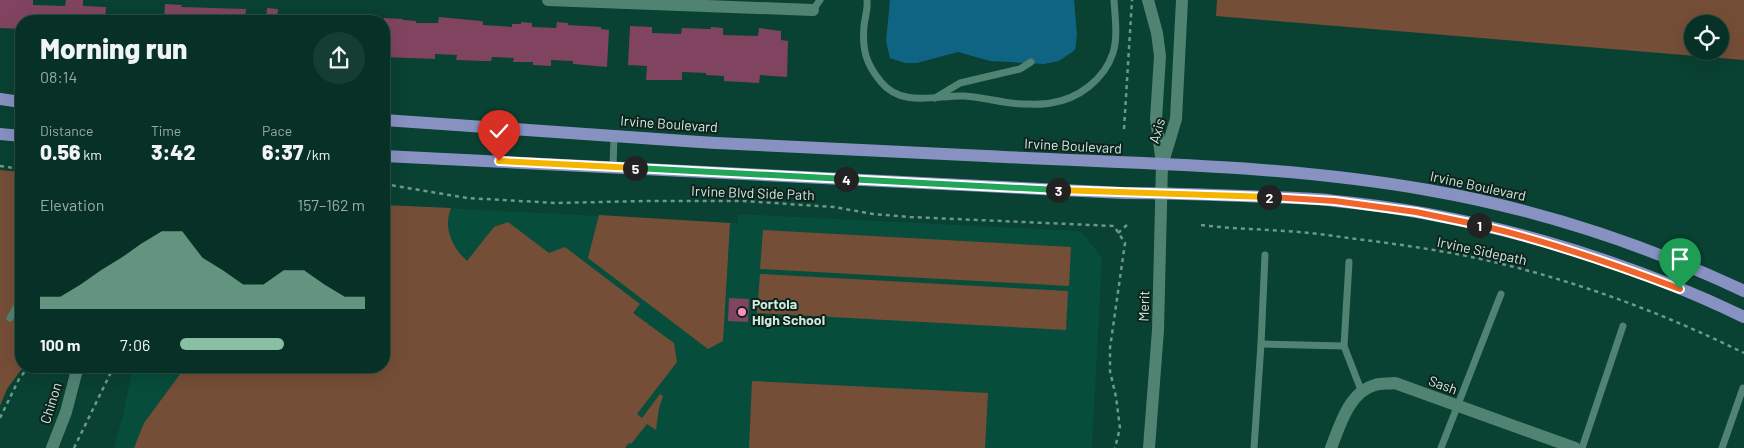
<!DOCTYPE html>
<meta charset="utf-8">
<style>
:root{--surface:#073126;--page:#153d32;--text:#f1f3f6;--muted:#98a9a7;--line:#284c43;--accent:#8abfa5}
body{margin:0;font-family:Barlow,sans-serif;background:var(--page);color:var(--text);height:100vh;display:flex;flex-direction:column;font-size:19px;white-space:nowrap}
*{box-sizing:border-box;margin:0}
p{font-size:16px;color:var(--muted)}
.icon{flex:none;width:28px;height:28px;fill:none;stroke:currentColor;stroke-width:2;stroke-linecap:round;stroke-linejoin:round}
.map{position:relative;flex:1;overflow:hidden}
.sheet{position:absolute;left:15px;top:15px;width:375px;height:358px;display:flex;flex-direction:column;background:var(--surface);border-radius:20px;box-shadow:0 5px 20px #0002,0 0 0 1px var(--line)}
.sheet>*{flex:none}
.tools{position:absolute;left:1684px;top:15px;display:grid;gap:10px}
.tools a{display:grid;place-items:center;width:45px;height:45px;border-radius:50%;background:var(--surface);box-shadow:0 5px 20px #0002,0 0 0 1px var(--line);font-size:25px}
.pin{position:absolute;display:grid;place-items:center;width:42px;height:42px;color:#fff;margin:-51px -21px;border-radius:50% 50% 50% 0;rotate:-45deg;box-shadow:0 0 5px #0007}
.pin .icon{rotate:45deg}
.km{position:absolute;width:25px;height:25px;margin:-12px;border-radius:50%;background:#222;color:#fff;font-size:14px;line-height:25px;text-align:center}
.round{display:grid;place-items:center;flex:none;width:52px;height:52px;border-radius:26px;background:var(--page)}
.headline{display:flex;align-items:center;justify-content:space-between;height:85px;padding:0 25px}
h1{font-size:28px;font-weight:800;line-height:38px}
.metrics{display:grid;grid-template-columns:repeat(3,1fr);gap:8px;height:85px;padding:5px 25px}
.metrics div{display:grid;align-content:center}
.metrics b{font-size:21px;font-weight:800}
.metrics small{font-size:14px;font-weight:400}
.metrics p{font-size:14px}
.chart{height:140px;padding:10px 25px}
.chart p{display:flex;justify-content:space-between}
.chart svg{width:100%;height:90px;margin-top:5px;fill:var(--accent);opacity:.7}
ul{padding:0 25px;list-style:none;font-size:16px}
li{display:grid;grid-template-columns:80px 60px 1fr;align-items:center;height:38px}
li i{height:12px;border-radius:6px;background:var(--accent)}
.map>svg:first-child{display:block}
.built{fill:#074d3c}
.green{fill:#754e37;fill-rule:evenodd}
.water{fill:#0f6484}
.building{fill:#804461}
.lines{fill:none;stroke-linecap:round;stroke-linejoin:round}
.path{stroke:#6f978b;stroke-width:2.5;stroke-dasharray:4 4;stroke-linecap:butt}
.lane{stroke:#518372;stroke-width:7}
.street{stroke:#518372;stroke-width:12}
.secondary{stroke:#518372;stroke-width:12}
.primary{stroke:#8791c2;stroke-width:12}
.split-1-casing{stroke:#fff;stroke-width:10}
.split-2-casing{stroke:#fff;stroke-width:10}
.split-3-casing{stroke:#fff;stroke-width:10}
.split-4-casing{stroke:#fff;stroke-width:10}
.split-5-casing{stroke:#fff;stroke-width:10}
.split-6-casing{stroke:#fff;stroke-width:10}
.split-1{stroke:#f0652b;stroke-width:6}
.split-2{stroke:#f0652b;stroke-width:6}
.split-3{stroke:#f5b400;stroke-width:6}
.split-4{stroke:#22a559;stroke-width:6}
.split-5{stroke:#22a559;stroke-width:6}
.split-6{stroke:#f5b400;stroke-width:6}
.poi-dot{fill:#fb8fc4;stroke:#0e231c;stroke-width:2}
.labels{text-anchor:middle;stroke-width:4;stroke-linejoin:round;paint-order:stroke}
.street-label{font-size:14px;fill:#d0eae0;stroke:#0e231c}
.poi-label{font-size:14px;font-weight:bold;fill:#d0eae0;stroke:#0e231c;text-anchor:start}
</style>
<div class="map">
<svg width="1744" height="448" viewBox="0 0 1744 448">
<rect width="100%" height="100%" fill="#094132"/>
<polygon class="built" points="384,205 738,223 738,214 1081,231 1102,258 1092,448 114,448 123,415 133,366 384,366"/>
<g class="green">
<path d="M 1217,0 L 1744,0 L 1744,60 L 1216,16 ZM 1692,24 L 1720,24 L 1720,51 L 1692,51 Z"/>
<polygon points="0,170 21,172 21,366 24,366 7,389 0,406"/>
<path d="M 384,205 L 451,208 C 443,228 452,247 467,261 L 494,227 L 508,222 L 549,253 L 565,247 L 640,304 L 633,313 L 674,343 L 677,362 L 637,414 L 642,418 L 660,394 L 663,396 L 659,408 L 656,430 L 647,424 L 631,444 L 629,443 L 625,448 L 134,448 L 144,423 L 186,366 L 384,366 Z"/>
<polygon points="599,215 730,223 723,341 708,349 588,258"/>
<polygon points="763,230 1071,247 1069,286 760,269"/>
<polygon points="760,274 1068,291 1066,330 757,313"/>
<polygon points="752,381 988,393 985,448 749,448"/>
</g>
<polygon class="water" points="890,0 1074,0 1077,35 1075,50 1059,61 1044,64 990,61 958,52 917,63 905,63 890,58 886,41"/>
<g class="building">
<polygon points="0,0 33,0 33,5 65,6 66,0 83,0 83,6 106,7 105,21 21,21 21,29 0,28"/>
<polygon points="165,4 182,5 181,7 246,9 245,21 164,21"/>
<polygon points="267,8 278,9 277,21 266,21"/>
<polygon points="439,17 481,21 483,22 483,25 512,27 512,24 521,24 521,22 532,23 532,27 556,28 557,22 568,23 568,25 601,27 601,29 609,30 607,67 573,64 573,61 551,60 551,66 533,65 533,62 513,62 514,58 492,57 491,61 483,61 456,60 457,55 435,54 435,59 384,57 384,18 403,19 403,20 416,21 416,23 438,23"/>
<polygon points="630,26 652,27 652,33 681,34 682,28 707,29 711,29 711,27 723,28 723,35 758,36 759,28 781,31 781,40 788,41 787,77 760,75 759,83 724,81 724,76 706,75 706,73 682,72 682,80 646,80 647,66 628,65"/>
<polygon points="729,298 749,299 748,322 728,321"/>
</g>
<g class="lines">
<g class="path">
<polyline points="1124,129 1132,0"/>
<polyline points="0,166 21,169"/>
<polyline points="384,184 467,198 556,203 646,201 743,201 834,207 873,214 910,217 1114,226 1125,243 1110,348 1110,371 1116,397 1120,428 1115,448"/>
<path d="M 1201,225 C 1240,230 1279,229 1318,234 C 1380,242 1442,249 1502,264 C 1585,284 1667,315 1744,353"/>
<polyline points="1118,233 1127,225"/>
<polyline points="0,418 19,379 29,366"/>
<polyline points="74,448 114,366"/>
</g>
<g class="lane">
<path d="M 867,0 C 868,9 865,17 864,26 C 862,50 866,64 881,82 C 902,108 937,95 964,96 C 983,97 1002,103 1021,104 C 1030,104 1041,105 1051,103 C 1078,99 1104,80 1113,53 C 1118,37 1115,17 1114,0"/>
<polyline points="813,10 820,0"/>
<polyline points="935,98 960,83 1020,69 1031,62"/>
<polyline points="613,167 614,136"/>
<polyline points="1349,262 1344,346 1361,390"/>
<polyline points="10,318 21,299"/>
<polyline points="1261,344 1344,346"/>
<polyline points="1254,448 1261,344 1265,255"/>
<polyline points="1441,448 1501,294"/>
<polyline points="1582,448 1623,326"/>
<polyline points="1722,448 1743,388"/>
</g>
<g class="street">
<polyline points="548,0 813,10"/>
<path d="M 1331,448 C 1340,425 1349,392 1375,385 C 1381,383 1388,384 1395,383 L 1575,448"/>
</g>
<g class="secondary">
<polyline points="1148,0 1157,33 1160,56 1156,119 1162,164 1158,330 1149,448"/>
<polyline points="1163,162 1176,119 1182,0"/>
<polyline points="52,448 66,412 78,366"/>
</g>
<g class="primary">
<polyline points="0,99 21,102"/>
<path d="M 384,120 C 494,128 605,136 716,143 C 806,148 896,151 986,156 C 1133,164 1282,164 1428,190 C 1537,209 1644,244 1744,291"/>
<polyline points="0,134 21,136"/>
<path d="M 384,156 L 1123,193 C 1171,193 1219,195 1267,197 C 1290,198 1313,198 1335,201 C 1472,214 1620,257 1744,317"/>
</g>
</g>
<g class="lines">
<g class="split-1-casing">
<path id="split-1" d="M 1479,225 C 1548,241 1614,264 1680,289"/>
</g>
<g class="split-2-casing">
<polyline id="split-2" points="1269,197 1335,201 1416,212 1479,225"/>
</g>
<g class="split-3-casing">
<polyline id="split-3" points="1058,190 1269,197"/>
</g>
<g class="split-4-casing">
<polyline id="split-4" points="846,179 1058,190"/>
</g>
<g class="split-5-casing">
<polyline id="split-5" points="635,168 846,179"/>
</g>
<g class="split-6-casing">
<polyline id="split-6" points="499,161 635,168"/>
</g>
<use href="#split-1" class="split-1"/>
<use href="#split-2" class="split-2"/>
<use href="#split-3" class="split-3"/>
<use href="#split-4" class="split-4"/>
<use href="#split-5" class="split-5"/>
<use href="#split-6" class="split-6"/>
</g>
<circle class="poi-dot" cx="742" cy="312" r="5"/>
<g class="labels">
<g class="street-label">
<text transform="translate(669 124) rotate(4)" y="5">Irvine Boulevard</text>
<text transform="translate(1157 131) rotate(-74)" y="5">Axis</text>
<text transform="translate(1073 146) rotate(3)" y="5">Irvine Boulevard</text>
<text transform="translate(1478 186) rotate(12)" y="5">Irvine Boulevard</text>
<text transform="translate(753 193) rotate(2)" y="5">Irvine Blvd Side Path</text>
<text transform="translate(1482 251) rotate(12)" y="5">Irvine Sidepath</text>
<text transform="translate(1144 306) rotate(-88)" y="5">Merit</text>
<text transform="translate(1443 385) rotate(20)" y="5">Sash</text>
<text transform="translate(51 403) rotate(-73)" y="5">Chinon</text>
</g>
<g class="poi-label">
<text x="752" y="309">Portola<tspan x="752" dy="16">High School</tspan></text>
</g>
</g>
</svg>
<div class="tools">
<a><svg class="icon" aria-label="locate" viewBox="0 0 24 24"><circle cx="12" cy="12" r="6"/><path d="M12 2v4M12 18v4M2 12h4M18 12h4"/></svg></a>
</div>
<div class="pin" style="left:1680px;top:289px;background:#1e9e55"><svg class="icon" aria-label="arrive" viewBox="0 0 24 24"><path d="M6 21V4h12l-3 4 3 4H6"/></svg></div>
<div class="pin" style="left:499px;top:161px;background:#d93025"><svg class="icon" aria-label="check" viewBox="0 0 24 24"><path d="M5 12l5 5 9-10"/></svg></div>
<b class="km" style="left:1479px;top:225px">1</b>
<b class="km" style="left:1269px;top:197px">2</b>
<b class="km" style="left:1058px;top:190px">3</b>
<b class="km" style="left:846px;top:179px">4</b>
<b class="km" style="left:635px;top:168px">5</b>
<section class="sheet">
<div class="headline"><div><h1>Morning run</h1><p>08:14</p></div><a class="round"><svg class="icon" aria-label="share" viewBox="0 0 24 24"><path d="M12 15V3M7 8l5-5 5 5M5 13v7h14v-7"/></svg></a></div>
<div class="metrics">
<div><p>Distance</p><b>0.56<small> km</small></b></div>
<div><p>Time</p><b>3:42</b></div>
<div><p>Pace</p><b>6:37<small> /km</small></b></div>
</div>
<div class="chart"><p><span>Elevation</span>157–162 m</p>
<svg viewBox="0 0 160 44" preserveAspectRatio="none"><path d="M0 44V38L10 38L20 32L30 25L40 19L50 12L60 6L70 6L80 19L90 25L100 32L110 32L120 25L130 25L140 32L150 38L160 38V44z"/></svg>
</div>
<ul>
<li><b>100 m</b>7:06<i style="width:56%"></i></li>
</ul>
</section>
</div>
